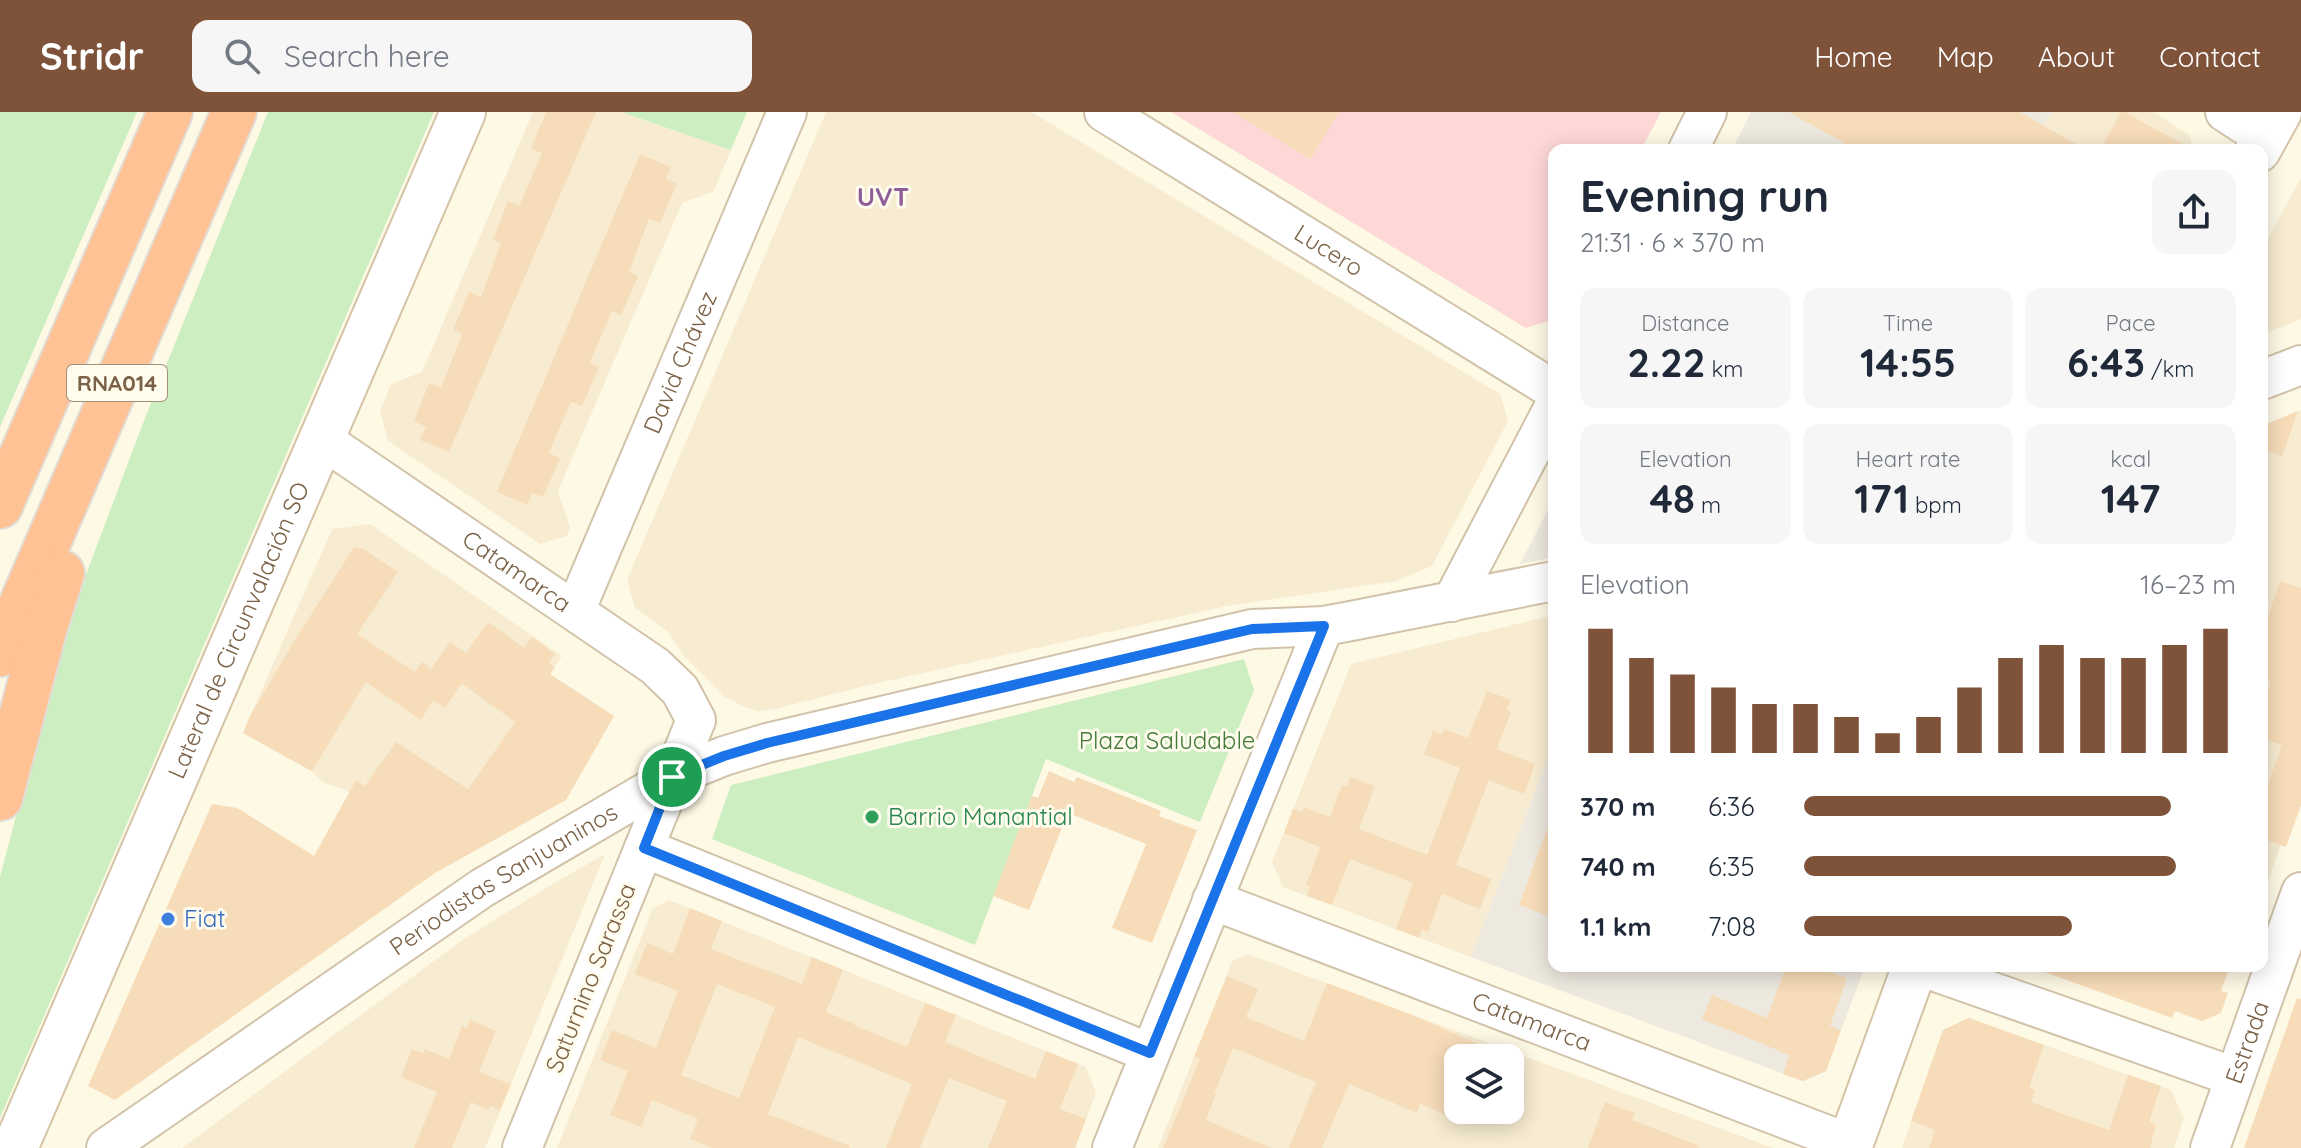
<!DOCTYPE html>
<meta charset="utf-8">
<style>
:root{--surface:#fff;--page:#f6f6f7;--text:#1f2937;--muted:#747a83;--accent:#7f523a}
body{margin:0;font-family:Quicksand,sans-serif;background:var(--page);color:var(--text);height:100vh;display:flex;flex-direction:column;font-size:30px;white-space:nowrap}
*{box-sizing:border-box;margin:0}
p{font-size:26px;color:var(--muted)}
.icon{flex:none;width:44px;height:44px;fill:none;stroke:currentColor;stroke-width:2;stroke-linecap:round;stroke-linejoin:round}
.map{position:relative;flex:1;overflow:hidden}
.side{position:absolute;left:1548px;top:32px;width:720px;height:828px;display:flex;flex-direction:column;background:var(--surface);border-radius:16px;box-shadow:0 4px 20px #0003}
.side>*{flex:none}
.tools{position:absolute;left:1444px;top:932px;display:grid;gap:16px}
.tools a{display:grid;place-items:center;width:80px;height:80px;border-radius:16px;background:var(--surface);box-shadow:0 4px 20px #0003;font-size:40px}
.pin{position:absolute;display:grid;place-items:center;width:68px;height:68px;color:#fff;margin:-34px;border:4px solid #fff;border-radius:50%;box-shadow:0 2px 8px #0007}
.round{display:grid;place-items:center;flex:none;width:84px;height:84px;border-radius:16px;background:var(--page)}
.head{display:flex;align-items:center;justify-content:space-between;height:136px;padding:0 32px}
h1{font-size:44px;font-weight:700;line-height:60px}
.figures{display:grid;grid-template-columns:repeat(3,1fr);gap:12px;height:136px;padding:8px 32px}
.figures div{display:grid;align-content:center;border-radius:16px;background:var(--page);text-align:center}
.figures b{font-size:40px;font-weight:700}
.figures small{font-size:22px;font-weight:400}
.figures p{font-size:22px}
.chart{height:224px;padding:16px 32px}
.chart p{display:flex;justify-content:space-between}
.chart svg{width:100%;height:144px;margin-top:8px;stroke:var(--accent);stroke-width:6}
ul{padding:0 32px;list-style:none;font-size:26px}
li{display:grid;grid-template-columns:128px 96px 1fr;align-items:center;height:60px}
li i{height:20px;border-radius:10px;background:var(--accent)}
header{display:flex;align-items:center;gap:48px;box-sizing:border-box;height:112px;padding:0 40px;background:var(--accent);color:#fff}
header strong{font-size:38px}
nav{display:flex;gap:44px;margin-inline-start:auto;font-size:28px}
.search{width:560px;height:72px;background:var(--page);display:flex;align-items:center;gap:20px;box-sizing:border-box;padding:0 28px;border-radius:16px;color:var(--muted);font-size:30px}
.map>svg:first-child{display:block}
.residential{fill:#f7ecd2;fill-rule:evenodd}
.industrial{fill:#eee9df}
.medical{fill:#fdd8d7}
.green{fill:#cceec1}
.building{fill:#f7dcb9;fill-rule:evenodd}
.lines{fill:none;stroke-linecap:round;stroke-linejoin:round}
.street-casing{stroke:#d2c2a9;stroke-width:42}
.secondary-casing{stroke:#d5c3a6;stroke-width:48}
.highway-casing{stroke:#e2dcd7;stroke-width:48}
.street{stroke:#fff;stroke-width:38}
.secondary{stroke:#fff;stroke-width:44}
.highway{stroke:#ffc295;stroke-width:44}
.route-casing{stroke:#fff;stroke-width:16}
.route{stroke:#1a73e8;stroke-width:10}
.leisure-dot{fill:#2e9e5b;stroke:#fffbed;stroke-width:3}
.shop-dot{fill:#3f7fe0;stroke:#fffbed;stroke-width:3}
.labels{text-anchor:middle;stroke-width:6;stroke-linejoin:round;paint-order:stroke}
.shield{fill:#fffbed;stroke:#a39079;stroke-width:2}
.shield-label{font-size:22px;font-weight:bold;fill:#7b6247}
.street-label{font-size:24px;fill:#7b6247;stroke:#fffbed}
.park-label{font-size:24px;fill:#437b3b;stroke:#fffbed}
.leisure-label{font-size:24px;fill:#27864d;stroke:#fffbed;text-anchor:start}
.shop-label{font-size:24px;fill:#366cbe;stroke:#fffbed;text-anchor:start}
.neighbourhood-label{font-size:26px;font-weight:bold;fill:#8d5e98;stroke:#fffbed}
</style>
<header>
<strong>Stridr</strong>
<div class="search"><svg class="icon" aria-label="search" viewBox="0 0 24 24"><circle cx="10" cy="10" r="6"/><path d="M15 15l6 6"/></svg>Search here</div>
<nav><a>Home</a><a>Map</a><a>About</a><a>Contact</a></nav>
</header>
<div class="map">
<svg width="2301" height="1036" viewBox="0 0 2301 1036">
<rect width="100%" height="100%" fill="#fef9e5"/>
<g class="residential">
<polygon points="533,0 621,0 731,38 713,80 682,91 564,365 558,380 570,415 567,424 540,432 388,329 380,299 391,272 422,260"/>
<polygon points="826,0 1031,0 1500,282 1508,309 1432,454 1396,469 1227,494 869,573 775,597 758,599 745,595 725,585 683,543 667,519 635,496 627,468"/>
<polygon points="2052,0 2154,0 2189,23 2194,38 2031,38"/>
<polygon points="2301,66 2301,207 2262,223 2262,137"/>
<polygon points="2301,298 2301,676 2262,785 2262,314"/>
<polygon points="370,412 562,544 468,677 376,696 345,678 324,671 311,659 243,621 332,417"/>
<polygon points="1554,503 1554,630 1471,845 1283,775 1272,750 1351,552"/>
<polygon points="605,742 485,1036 182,1036 462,828 551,773"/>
<polygon points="669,788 1086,955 1096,981 1075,1036 557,1036 653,796"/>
<path d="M 1248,842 L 1773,1036 L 1158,1036 L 1232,849 ZM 1458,946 L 1510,946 L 1510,998 L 1458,998 Z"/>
<polygon points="1969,906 2171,978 2184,1006 2174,1036 1902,1036 1943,918"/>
</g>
<g class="industrial">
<polygon points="1751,0 2052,0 2031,38 1732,38"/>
<polygon points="1554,386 1554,445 1520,452"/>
<polygon points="1554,630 1554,854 1865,854 1826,959 1803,969 1471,845"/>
</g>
<polygon class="medical" points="1171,0 1661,0 1641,38 1554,38 1554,207 1526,216"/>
<g class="green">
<polygon points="0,0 137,0 0,315"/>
<polygon points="268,0 434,0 0,1006 0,765 55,556 82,473 145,306"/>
<polygon points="621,0 747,0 731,38"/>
<polygon points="1244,547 1254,578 1200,710 1046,647 975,833 712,727 731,673"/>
</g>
<g class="building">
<polygon points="546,0 596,0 449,340 420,328 426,315 414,309 429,271 441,276 462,222 453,218 469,180 481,185 501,131 493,128 508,89 519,94 542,41 531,37"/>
<polygon points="1233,0 1339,0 1310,47"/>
<polygon points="1789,0 2020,0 2086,38 1856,38"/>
<polygon points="2121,0 2125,0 2193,38 2100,38"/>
<polygon points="640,42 671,55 666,67 677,72 660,111 649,107 629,160 638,164 621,203 612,199 590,251 599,255 582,294 571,290 549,341 560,346 543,385 532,381 527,393 497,380"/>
<polygon points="2298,299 2282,344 2262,337 2262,314"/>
<polygon points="354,435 359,437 362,436 398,460 357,522 415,560 422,550 431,557 450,530 466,541 488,510 524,536 532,525 555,542 549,551 555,555 550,562 614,604 566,688 435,761 115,988 88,974 212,692 237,696 314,744 356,668 365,674 396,630 468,677 515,610 464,573 461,572 445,596 433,588 421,608 366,570 312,659 243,621 250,604 296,526"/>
<polygon points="2280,469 2301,476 2301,693 2286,735 2262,726 2262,689 2282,633 2262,626 2262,594 2271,569 2262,566 2262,522"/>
<polygon points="1487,579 1511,588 1507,598 1511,600 1497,637 1535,652 1524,682 1489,668 1456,753 1491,767 1480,797 1442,782 1428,820 1422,818 1419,826 1396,817 1413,771 1350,747 1332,793 1307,784 1310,775 1306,773 1320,735 1284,721 1293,697 1302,700 1304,695 1330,705 1342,673 1347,675 1350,665 1375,674 1359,717 1427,743 1460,656 1424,642 1433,618 1442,622 1444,617 1468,626"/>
<polygon points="1049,659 1074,670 1077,665 1161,699 1159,704 1197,718 1152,831 1112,816 1146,732 1068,701 1029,798 993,784 1032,684 1038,686"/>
<polygon points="1551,706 1554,706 1554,806 1519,793"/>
<path d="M 690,796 L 722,809 L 711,837 L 802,872 L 812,845 L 843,858 L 826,900 L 855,912 L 854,913 L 907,935 L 925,891 L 956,903 L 945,930 L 1035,967 L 1046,939 L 1078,952 L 1060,997 L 1086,1007 L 1075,1036 L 988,1036 L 1007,989 L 949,966 L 920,1036 L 886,1036 L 912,972 L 798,925 L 768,1002 L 850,1034 L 850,1036 L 712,1036 L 690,1027 L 698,1007 L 652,988 L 641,1015 L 610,1003 L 628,959 L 600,948 L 612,918 L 656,936 L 678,879 L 635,862 L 647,831 L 673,842 ZM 717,872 L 775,895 L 739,986 L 681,963 Z"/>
<polygon points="1786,854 1814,854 1847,866 1830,914 1841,918 1826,959 1803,969 1783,962 1789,943 1702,907 1712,883 1767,906"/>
<polygon points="2037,854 2230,854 2221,879 2228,881 2221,901 2202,909 2175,899 2172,906 2036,857"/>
<polygon points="1227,864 1258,877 1246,905 1304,929 1327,871 1407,901 1510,946 1458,946 1458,1008 1420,992 1417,1001 1349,972 1322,1036 1289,1036 1316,970 1233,936 1214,982 1216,982 1206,1008 1272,1036 1163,1036 1200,947 1194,945"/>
<polygon points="2297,886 2301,887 2301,1036 2244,1036"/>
<polygon points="1969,906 2044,933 2029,975 2035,978 2031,990 2077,1007 2109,1018 2128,963 2161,974 2149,1010 2156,1012 2150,1036 1929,1036 1935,1018 1911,1009 1943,918"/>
<polygon points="470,908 496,919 479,960 511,972 500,998 490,994 488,998 471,990 452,1036 414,1036 437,980 401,965 412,937 423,941 425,937 449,947 462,914 467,916"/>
<polygon points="1605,990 1635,1001 1632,1008 1700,1034 1699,1036 1588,1036"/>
</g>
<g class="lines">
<g class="street-casing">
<g id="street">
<path id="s1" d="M 1104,0 L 1554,278"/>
<polyline points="2225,0 2265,26"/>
<polyline points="1688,38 1707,0"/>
<polyline points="2262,268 2301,253"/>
<path id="s2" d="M 323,328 L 655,554 L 680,578 L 696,608 L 522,1036"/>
<polyline points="1452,490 1554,295"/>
<path id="s3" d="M 575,499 L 787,0"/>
<polyline points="644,736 1150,941"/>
<path id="s4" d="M 1212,788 L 1851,1032"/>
<polyline points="1919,854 2235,965"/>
<path id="s5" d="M 106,1036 L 482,776 L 672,665 L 724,644 L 767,631 L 1252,517 L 1324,514 L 1351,509 L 1554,469"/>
<polyline points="1112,1036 1324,514"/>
<path id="s6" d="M 2210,1036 L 2301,780"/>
</g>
</g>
<g class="secondary-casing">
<g id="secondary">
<polyline points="2258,38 2279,0"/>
<path id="s7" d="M 15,1036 L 463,0"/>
<polyline points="1849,1036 1915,854"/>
</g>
</g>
<g class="highway-casing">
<g id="highway">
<polyline points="0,394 170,0"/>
<polyline points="0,542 234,0"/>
<polyline points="0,686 44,518 62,461"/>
</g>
</g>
<use href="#street" class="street"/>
<use href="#secondary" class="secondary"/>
<use href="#highway" class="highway"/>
</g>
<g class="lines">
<g class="route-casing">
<polygon id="route" points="1324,514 1150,941 644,736 672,665 724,644 767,631 1252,517"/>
</g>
<use href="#route" class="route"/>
</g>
<circle class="leisure-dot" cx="872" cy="705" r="8"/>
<circle class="shop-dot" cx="168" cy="807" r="8"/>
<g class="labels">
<rect class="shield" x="67" y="253" width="100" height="36" rx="6"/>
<g class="shield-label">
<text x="117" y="279">RNA014</text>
</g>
<g class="street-label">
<text dy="8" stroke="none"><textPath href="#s1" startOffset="264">Lucero</textPath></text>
<text dy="8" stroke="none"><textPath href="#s3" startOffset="270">David Chávez</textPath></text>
<text dy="8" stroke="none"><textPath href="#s2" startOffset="234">Catamarca</textPath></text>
<text dy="8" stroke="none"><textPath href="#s7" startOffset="564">Lateral de Circunvalación SO</textPath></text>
<text dy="8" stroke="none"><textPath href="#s5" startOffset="480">Periodistas Sanjuaninos</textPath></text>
<text transform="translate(591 866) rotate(-68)" y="8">Saturnino Sarassa</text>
<text dy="8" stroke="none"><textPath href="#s4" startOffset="342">Catamarca</textPath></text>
<text dy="8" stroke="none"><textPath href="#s6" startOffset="112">Estrada</textPath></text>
</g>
<g class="park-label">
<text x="1167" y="637">Plaza Saludable</text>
</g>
<g class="leisure-label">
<text x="888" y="713">Barrio Manantial</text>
</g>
<g class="shop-label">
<text x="184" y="815">Fiat</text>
</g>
<g class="neighbourhood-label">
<text x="883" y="94">UVT</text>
</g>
</g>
</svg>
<div class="tools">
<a><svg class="icon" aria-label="layers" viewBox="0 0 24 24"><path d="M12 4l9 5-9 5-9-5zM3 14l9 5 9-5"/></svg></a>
</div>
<div class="pin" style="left:672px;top:665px;background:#1e9e55"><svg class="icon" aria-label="arrive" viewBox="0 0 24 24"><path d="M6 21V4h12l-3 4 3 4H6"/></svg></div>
<section class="side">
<div class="head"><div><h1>Evening run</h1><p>21:31 · 6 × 370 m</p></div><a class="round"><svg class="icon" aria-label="share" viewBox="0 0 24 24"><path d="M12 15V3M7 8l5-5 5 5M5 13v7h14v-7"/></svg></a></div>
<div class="figures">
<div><p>Distance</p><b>2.22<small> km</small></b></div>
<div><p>Time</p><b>14:55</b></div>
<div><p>Pace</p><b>6:43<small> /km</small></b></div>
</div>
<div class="figures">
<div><p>Elevation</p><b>48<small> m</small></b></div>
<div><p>Heart rate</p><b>171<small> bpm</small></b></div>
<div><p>kcal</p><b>147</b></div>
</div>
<div class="chart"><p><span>Elevation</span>16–23 m</p>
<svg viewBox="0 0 160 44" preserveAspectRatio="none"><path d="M5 44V6M15 44V15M25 44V20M35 44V24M45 44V29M55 44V29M65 44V33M75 44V38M85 44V33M95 44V24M105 44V15M115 44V11M125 44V15M135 44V15M145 44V11M155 44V6"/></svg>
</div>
<ul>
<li><b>370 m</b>6:36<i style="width:85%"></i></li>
<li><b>740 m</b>6:35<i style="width:86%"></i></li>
<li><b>1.1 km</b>7:08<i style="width:62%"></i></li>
</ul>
</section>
</div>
